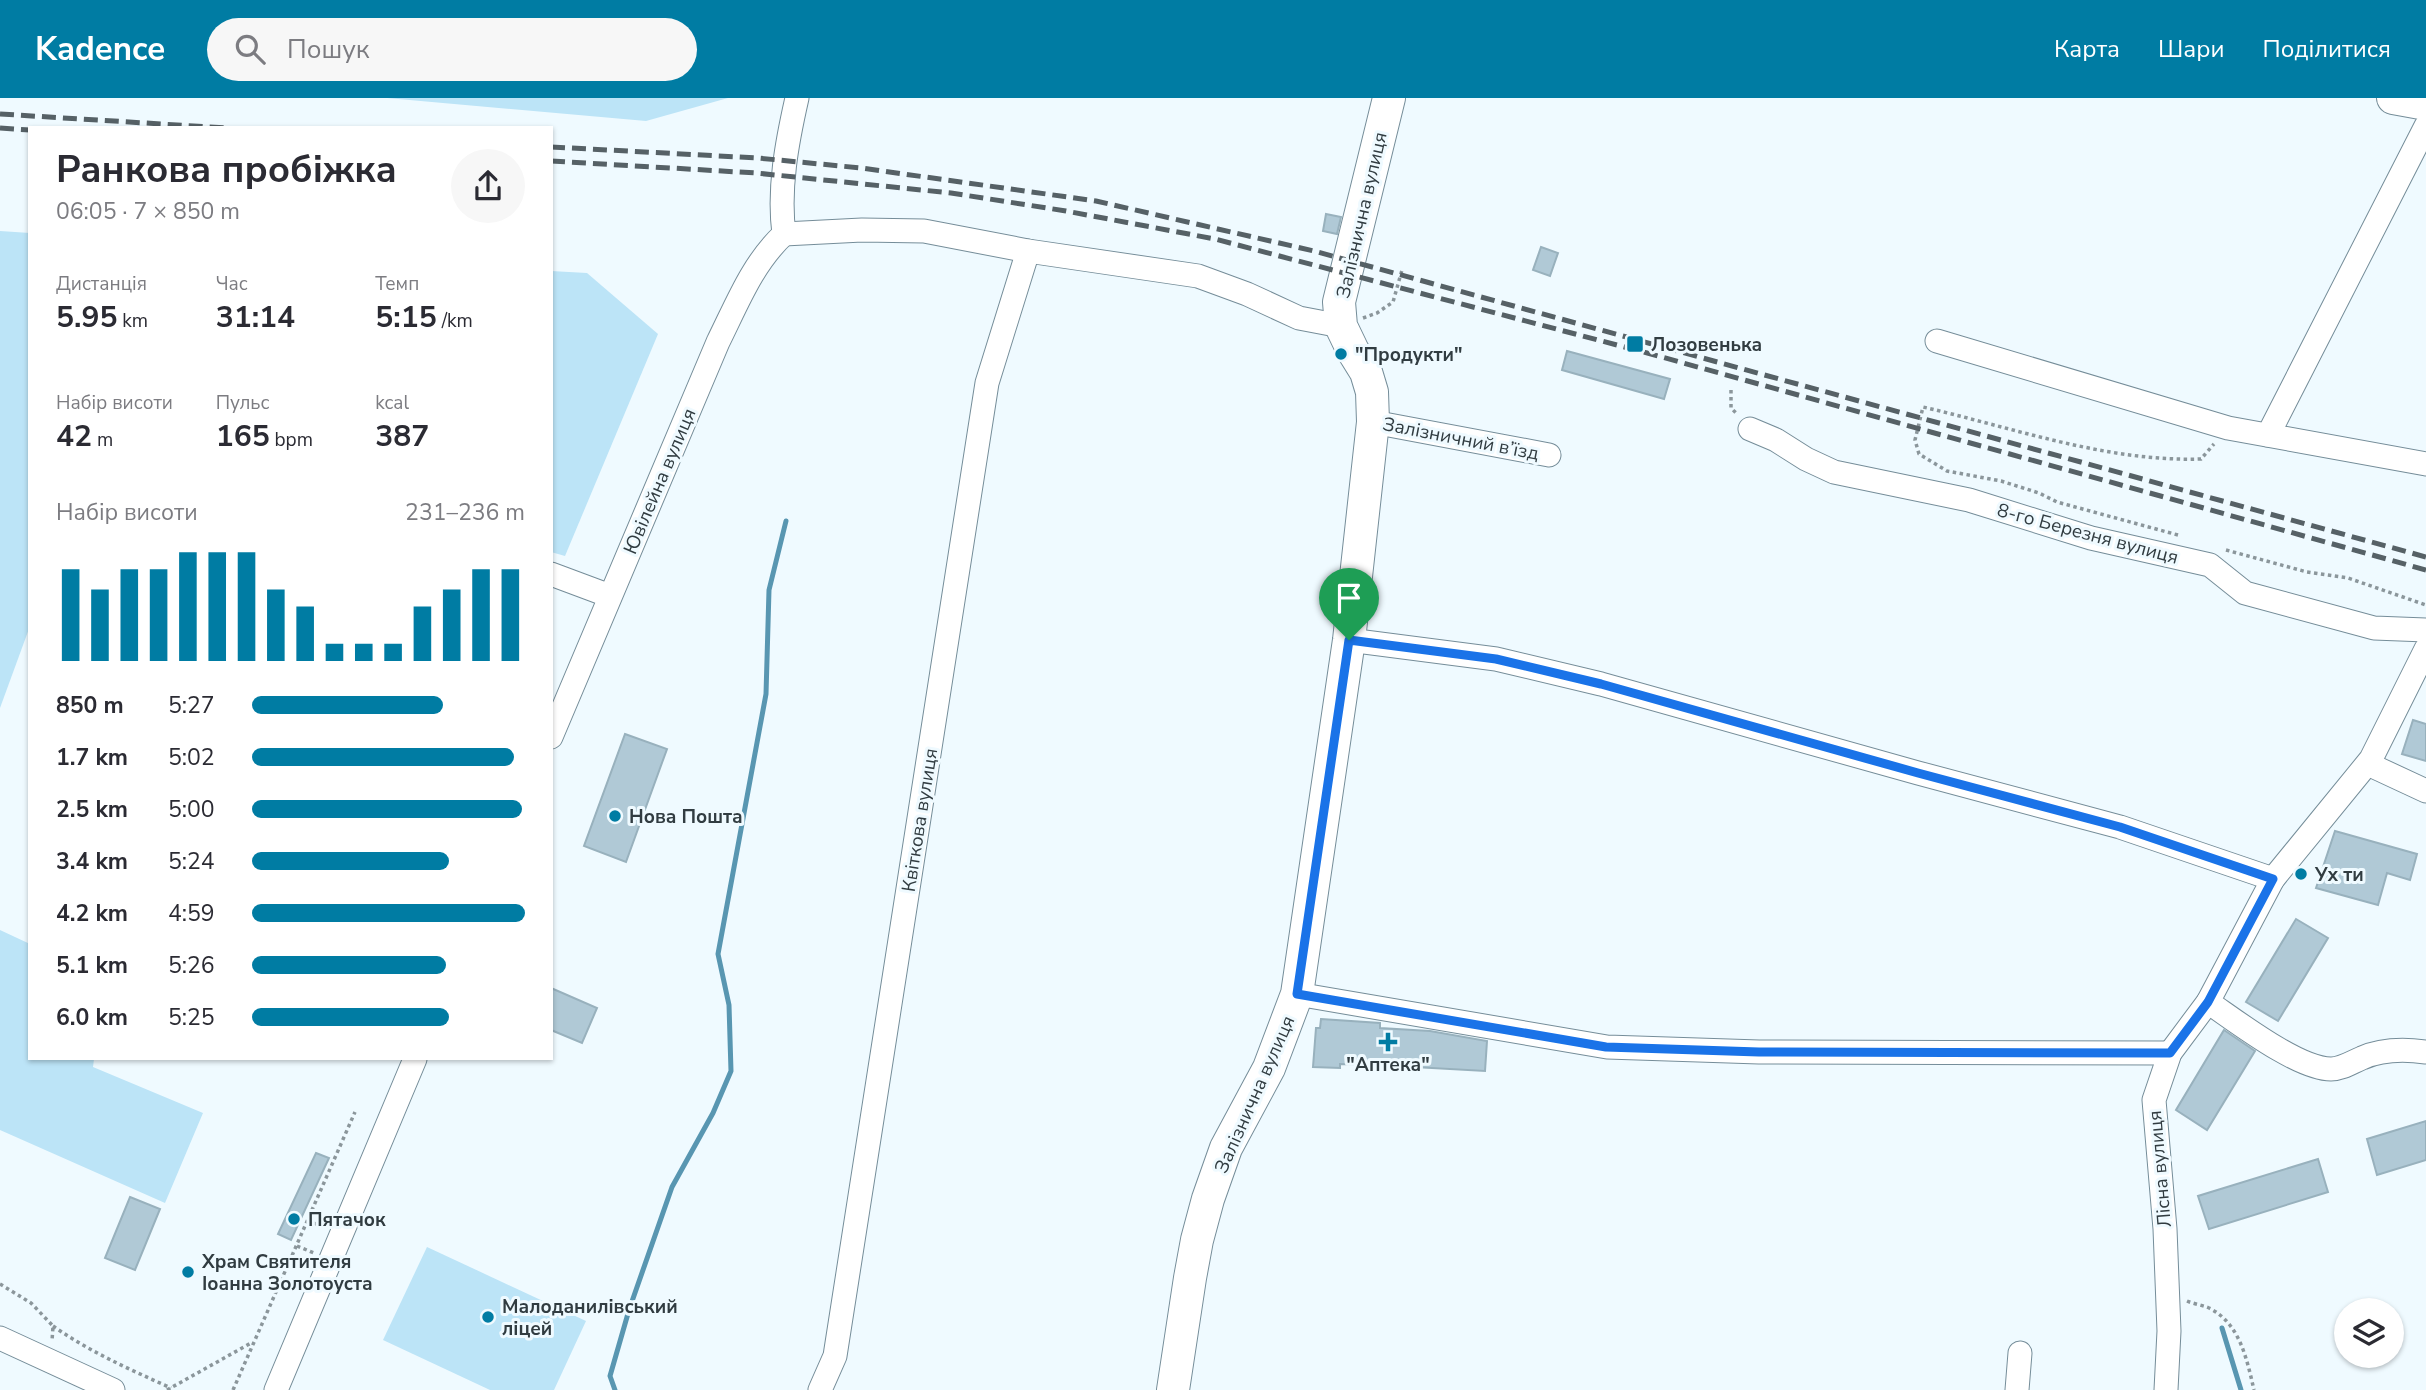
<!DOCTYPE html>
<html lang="uk">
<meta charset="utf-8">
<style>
:root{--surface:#fff;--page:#f7f7f7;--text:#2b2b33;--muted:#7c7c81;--accent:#007ca3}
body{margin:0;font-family:"Nunito Sans",sans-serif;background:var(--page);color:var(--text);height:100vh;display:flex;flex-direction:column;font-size:26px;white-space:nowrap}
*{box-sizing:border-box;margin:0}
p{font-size:23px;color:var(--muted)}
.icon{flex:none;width:38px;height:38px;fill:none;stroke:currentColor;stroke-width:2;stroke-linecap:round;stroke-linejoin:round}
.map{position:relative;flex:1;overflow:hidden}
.details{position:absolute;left:28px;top:28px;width:525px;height:934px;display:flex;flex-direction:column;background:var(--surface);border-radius:0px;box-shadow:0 2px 5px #0004}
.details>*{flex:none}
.buttons{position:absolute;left:2334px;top:1200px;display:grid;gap:14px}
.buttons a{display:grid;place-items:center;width:70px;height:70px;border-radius:50%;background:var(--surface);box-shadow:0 2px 5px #0004;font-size:35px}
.pin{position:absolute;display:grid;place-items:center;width:60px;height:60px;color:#fff;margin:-72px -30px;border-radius:50% 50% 50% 0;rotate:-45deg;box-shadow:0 0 7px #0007}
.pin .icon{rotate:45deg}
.round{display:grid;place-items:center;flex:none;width:74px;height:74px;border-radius:37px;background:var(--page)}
.head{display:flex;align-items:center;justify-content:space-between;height:119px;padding:0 28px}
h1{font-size:38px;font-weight:700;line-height:52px}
.metrics{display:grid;grid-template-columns:repeat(3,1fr);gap:10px;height:119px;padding:7px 28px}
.metrics div{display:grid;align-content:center}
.metrics b{font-size:30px;font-weight:700}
.metrics small{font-size:19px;font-weight:400}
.metrics p{font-size:19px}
.chart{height:196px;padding:14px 28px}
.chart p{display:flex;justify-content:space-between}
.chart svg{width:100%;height:126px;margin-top:7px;stroke:var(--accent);stroke-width:6}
ul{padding:0 28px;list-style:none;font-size:23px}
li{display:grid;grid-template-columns:112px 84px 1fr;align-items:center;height:52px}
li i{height:18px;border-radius:9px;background:var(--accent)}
header{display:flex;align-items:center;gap:42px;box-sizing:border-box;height:98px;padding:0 35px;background:var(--accent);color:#fff}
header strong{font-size:33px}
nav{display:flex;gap:38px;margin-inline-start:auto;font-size:24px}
.search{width:490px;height:63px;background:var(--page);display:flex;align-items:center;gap:18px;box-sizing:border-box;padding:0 24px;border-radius:38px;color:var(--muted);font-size:26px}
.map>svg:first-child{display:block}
.green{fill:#bce4f7}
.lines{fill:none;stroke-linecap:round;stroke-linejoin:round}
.stream{stroke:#5896b1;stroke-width:5}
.building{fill:#b0c9d6;stroke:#98b1bd;stroke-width:2}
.street-casing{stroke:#758d99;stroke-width:25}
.secondary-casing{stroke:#758d99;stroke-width:34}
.path{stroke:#8b969b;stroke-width:3.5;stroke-dasharray:3.5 3.5;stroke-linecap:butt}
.street{stroke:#fff;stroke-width:23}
.secondary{stroke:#fff;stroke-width:32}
.rail{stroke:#566166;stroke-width:5;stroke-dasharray:14 7;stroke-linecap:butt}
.route-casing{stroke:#fff;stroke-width:14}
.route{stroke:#1a73e8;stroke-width:9}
.poi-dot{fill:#007ca3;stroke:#effaff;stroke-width:2.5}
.labels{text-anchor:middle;stroke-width:6;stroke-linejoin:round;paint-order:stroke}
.street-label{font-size:19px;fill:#313c41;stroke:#effaff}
.poi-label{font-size:19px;font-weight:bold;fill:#313c41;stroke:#effaff;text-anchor:start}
</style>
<header>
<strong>Kadence</strong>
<div class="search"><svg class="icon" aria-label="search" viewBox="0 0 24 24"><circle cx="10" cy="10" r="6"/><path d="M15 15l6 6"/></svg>Пошук</div>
<nav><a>Карта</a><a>Шари</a><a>Поділитися</a></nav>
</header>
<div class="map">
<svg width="2426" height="1292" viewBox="0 0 2426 1292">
<rect width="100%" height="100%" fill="#effaff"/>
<g class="green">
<polygon points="387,0 728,0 646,23"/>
<polygon points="0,133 30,135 30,528 0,610"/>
<polygon points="551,173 587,175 658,236 565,458 551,454"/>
<polygon points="0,832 30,846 30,961 94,961 93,969 203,1015 165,1105 0,1032"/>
<polygon points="427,1149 586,1223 554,1292 490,1292 383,1242"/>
</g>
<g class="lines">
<g class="stream">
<polyline points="2222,1230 2241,1292"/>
<polyline points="615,1292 610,1278 629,1212 672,1089 713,1015 731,973 729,907 718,856 766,596 769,492 786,423"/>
</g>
</g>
<g class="building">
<polygon points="1326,116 1341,119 1337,136 1323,133"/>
<polygon points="1541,149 1558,155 1550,178 1533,172"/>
<polygon points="1567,253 1670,281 1664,301 1562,272"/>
<polygon points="2413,622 2426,626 2426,663 2402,656"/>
<polygon points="625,636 667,651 626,764 584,748"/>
<polygon points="2335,733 2417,756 2410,782 2387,775 2378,807 2316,790"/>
<polygon points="2296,821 2328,840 2278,923 2246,904"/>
<polygon points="551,890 597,910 582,945 551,932"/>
<polygon points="1321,921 1380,925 1380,930 1430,933 1487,943 1485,973 1378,967 1340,966 1340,970 1313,969 1316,930 1320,930"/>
<polygon points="2224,932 2255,953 2207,1032 2176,1012"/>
<polygon points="2426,1023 2426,1062 2377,1077 2367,1041"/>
<polygon points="316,1055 329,1060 291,1142 278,1136"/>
<polygon points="2318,1061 2328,1094 2209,1131 2198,1098"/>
<polygon points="130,1099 160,1111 135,1172 105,1160"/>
</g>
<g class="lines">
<g class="street-casing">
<g id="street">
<polyline points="784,136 862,132 924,133 1028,153 1198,178 1247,196 1299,220 1341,228"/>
<path d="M 784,136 C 778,91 787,44 797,0"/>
<polyline points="1937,243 2228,330 2426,366"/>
<polyline points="1373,324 1549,357"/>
<polyline points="1750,331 1776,342 1806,361 1834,374 1969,402 2091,440 2210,467 2245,495 2374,530 2426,532"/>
<polyline points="2268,337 2426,28"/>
<polyline points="551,476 610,498"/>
<polyline points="1349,542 1496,561 1601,586 1918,675 2120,729 2273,781"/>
<path d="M 551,639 L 718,244 C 737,206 752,166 784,136"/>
<polyline points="2368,666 2426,693"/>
<polyline points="1297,896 1607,949 1759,954 2170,955"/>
<path d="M 2208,904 C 2236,923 2298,971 2331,971 C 2342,971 2352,964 2362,960 C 2382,951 2404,951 2426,954"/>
<polyline points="0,1240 113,1292"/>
<polyline points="276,1292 415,961"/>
<polyline points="820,1292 835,1258 987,285 1028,153"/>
<polyline points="2017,1292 2020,1255"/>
<polyline points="2166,1292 2169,1233 2165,1131 2154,1002 2170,955 2208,904 2273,781 2371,661 2426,551"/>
</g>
</g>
<g class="secondary-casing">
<g id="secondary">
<polyline points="2393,0 2426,6"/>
<polyline points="1173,1292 1190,1180 1197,1142 1208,1101 1226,1050 1269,970 1297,896 1349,542 1373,324 1372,294 1366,274 1353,253 1341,228 1339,204 1389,0"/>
</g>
</g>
<g class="path">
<polyline points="1363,220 1377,215 1393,204 1402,172"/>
<polyline points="1731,292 1731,310 1737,316"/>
<path d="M 2178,437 L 2057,404 L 2039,395 L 2001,383 L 1947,373 L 1919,356 L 1915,342 L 1923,309 C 2014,330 2107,364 2201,361 L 2214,346"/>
<polyline points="2226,452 2307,474 2348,480 2426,507"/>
<polyline points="307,1122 325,1130"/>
<polyline points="297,1148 314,1155"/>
<polyline points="0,1186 31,1205 53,1228 52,1243"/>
<path d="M 2187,1203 C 2194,1206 2202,1207 2209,1210 C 2240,1225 2247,1262 2254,1292"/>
<path d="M 53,1228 C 90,1254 129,1271 171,1290"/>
<polyline points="167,1292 251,1245"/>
<polyline points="233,1292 355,1014"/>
</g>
<use href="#street" class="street"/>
<use href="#secondary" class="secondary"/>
<g class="rail">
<polyline points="0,16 226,30"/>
<polyline points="0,30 30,32"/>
<polyline points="551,49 758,60 861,70 1096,103 1314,153 2426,459"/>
<polyline points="551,63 756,75 951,95 1066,113 1215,141 1651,256 2426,472"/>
</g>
</g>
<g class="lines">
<g class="route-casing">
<polygon id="route" points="1349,542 1496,561 1601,586 1918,675 2120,729 2273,781 2208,904 2170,955 1759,954 1606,949 1297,896"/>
</g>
<use href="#route" class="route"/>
</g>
<g class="poi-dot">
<rect x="1626" y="237" width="18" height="18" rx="3.5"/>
<circle cx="1341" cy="256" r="7"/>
<circle cx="615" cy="718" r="7"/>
<circle cx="2301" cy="776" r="7"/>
<path d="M1384.5 933.5h7v7h7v7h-7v7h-7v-7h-7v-7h7z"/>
<circle cx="294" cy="1121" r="7"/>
<circle cx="188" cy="1174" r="7"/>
<circle cx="488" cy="1219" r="7"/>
</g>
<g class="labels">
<g class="street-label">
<text transform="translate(1361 117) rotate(-77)" y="7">Залізнична вулиця</text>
<text transform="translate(1461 340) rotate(11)" y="7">Залізничний в’їзд</text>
<text transform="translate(659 383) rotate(-67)" y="7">Ювілейна вулиця</text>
<text transform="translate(2088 435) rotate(15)" y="7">8-го Березня вулиця</text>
<text transform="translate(919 722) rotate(-81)" y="7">Квіткова вулиця</text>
<text transform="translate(1254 996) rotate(-66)" y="7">Залізнична вулиця</text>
<text transform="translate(2159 1071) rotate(-95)" y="7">Лісна вулиця</text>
</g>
<g class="poi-label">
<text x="1651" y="253">Лозовенька</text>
<text x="1355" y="263">"Продукти"</text>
<text x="629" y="725">Нова Пошта</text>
<text x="2315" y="783">Ух ти</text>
<text x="1388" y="973" text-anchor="middle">"Аптека"</text>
<text x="308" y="1128">Пятачок</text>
<text x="202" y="1170">Храм Святителя<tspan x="202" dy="22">Іоанна Золотоуста</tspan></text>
<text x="502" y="1215">Малоданилівський<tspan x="502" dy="22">ліцей</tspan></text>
</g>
</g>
</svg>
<div class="buttons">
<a><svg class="icon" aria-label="layers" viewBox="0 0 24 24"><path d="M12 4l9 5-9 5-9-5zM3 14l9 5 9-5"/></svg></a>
</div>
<div class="pin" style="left:1349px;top:542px;background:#1e9e55"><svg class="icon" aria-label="arrive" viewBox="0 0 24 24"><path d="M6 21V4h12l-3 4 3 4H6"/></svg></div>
<section class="details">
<div class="head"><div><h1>Ранкова пробіжка</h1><p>06:05 · 7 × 850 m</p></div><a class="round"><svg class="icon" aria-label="share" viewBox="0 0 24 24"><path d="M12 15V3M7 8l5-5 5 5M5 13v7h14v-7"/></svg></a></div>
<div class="metrics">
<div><p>Дистанція</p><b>5.95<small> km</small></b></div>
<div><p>Час</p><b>31:14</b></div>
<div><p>Темп</p><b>5:15<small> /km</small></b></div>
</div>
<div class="metrics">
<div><p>Набір висоти</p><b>42<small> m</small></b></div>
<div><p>Пульс</p><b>165<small> bpm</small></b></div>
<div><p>kcal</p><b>387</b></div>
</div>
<div class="chart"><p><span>Набір висоти</span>231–236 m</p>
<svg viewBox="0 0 160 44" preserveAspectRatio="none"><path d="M5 44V12M15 44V19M25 44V12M35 44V12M45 44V6M55 44V6M65 44V6M75 44V19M85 44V25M95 44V38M105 44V38M115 44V38M125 44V25M135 44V19M145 44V12M155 44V12"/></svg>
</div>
<ul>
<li><b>850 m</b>5:27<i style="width:70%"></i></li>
<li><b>1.7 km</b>5:02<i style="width:96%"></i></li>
<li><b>2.5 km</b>5:00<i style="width:99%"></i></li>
<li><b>3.4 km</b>5:24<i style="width:72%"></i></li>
<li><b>4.2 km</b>4:59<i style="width:100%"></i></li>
<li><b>5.1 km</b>5:26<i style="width:71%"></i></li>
<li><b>6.0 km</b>5:25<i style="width:72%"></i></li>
</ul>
</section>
</div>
